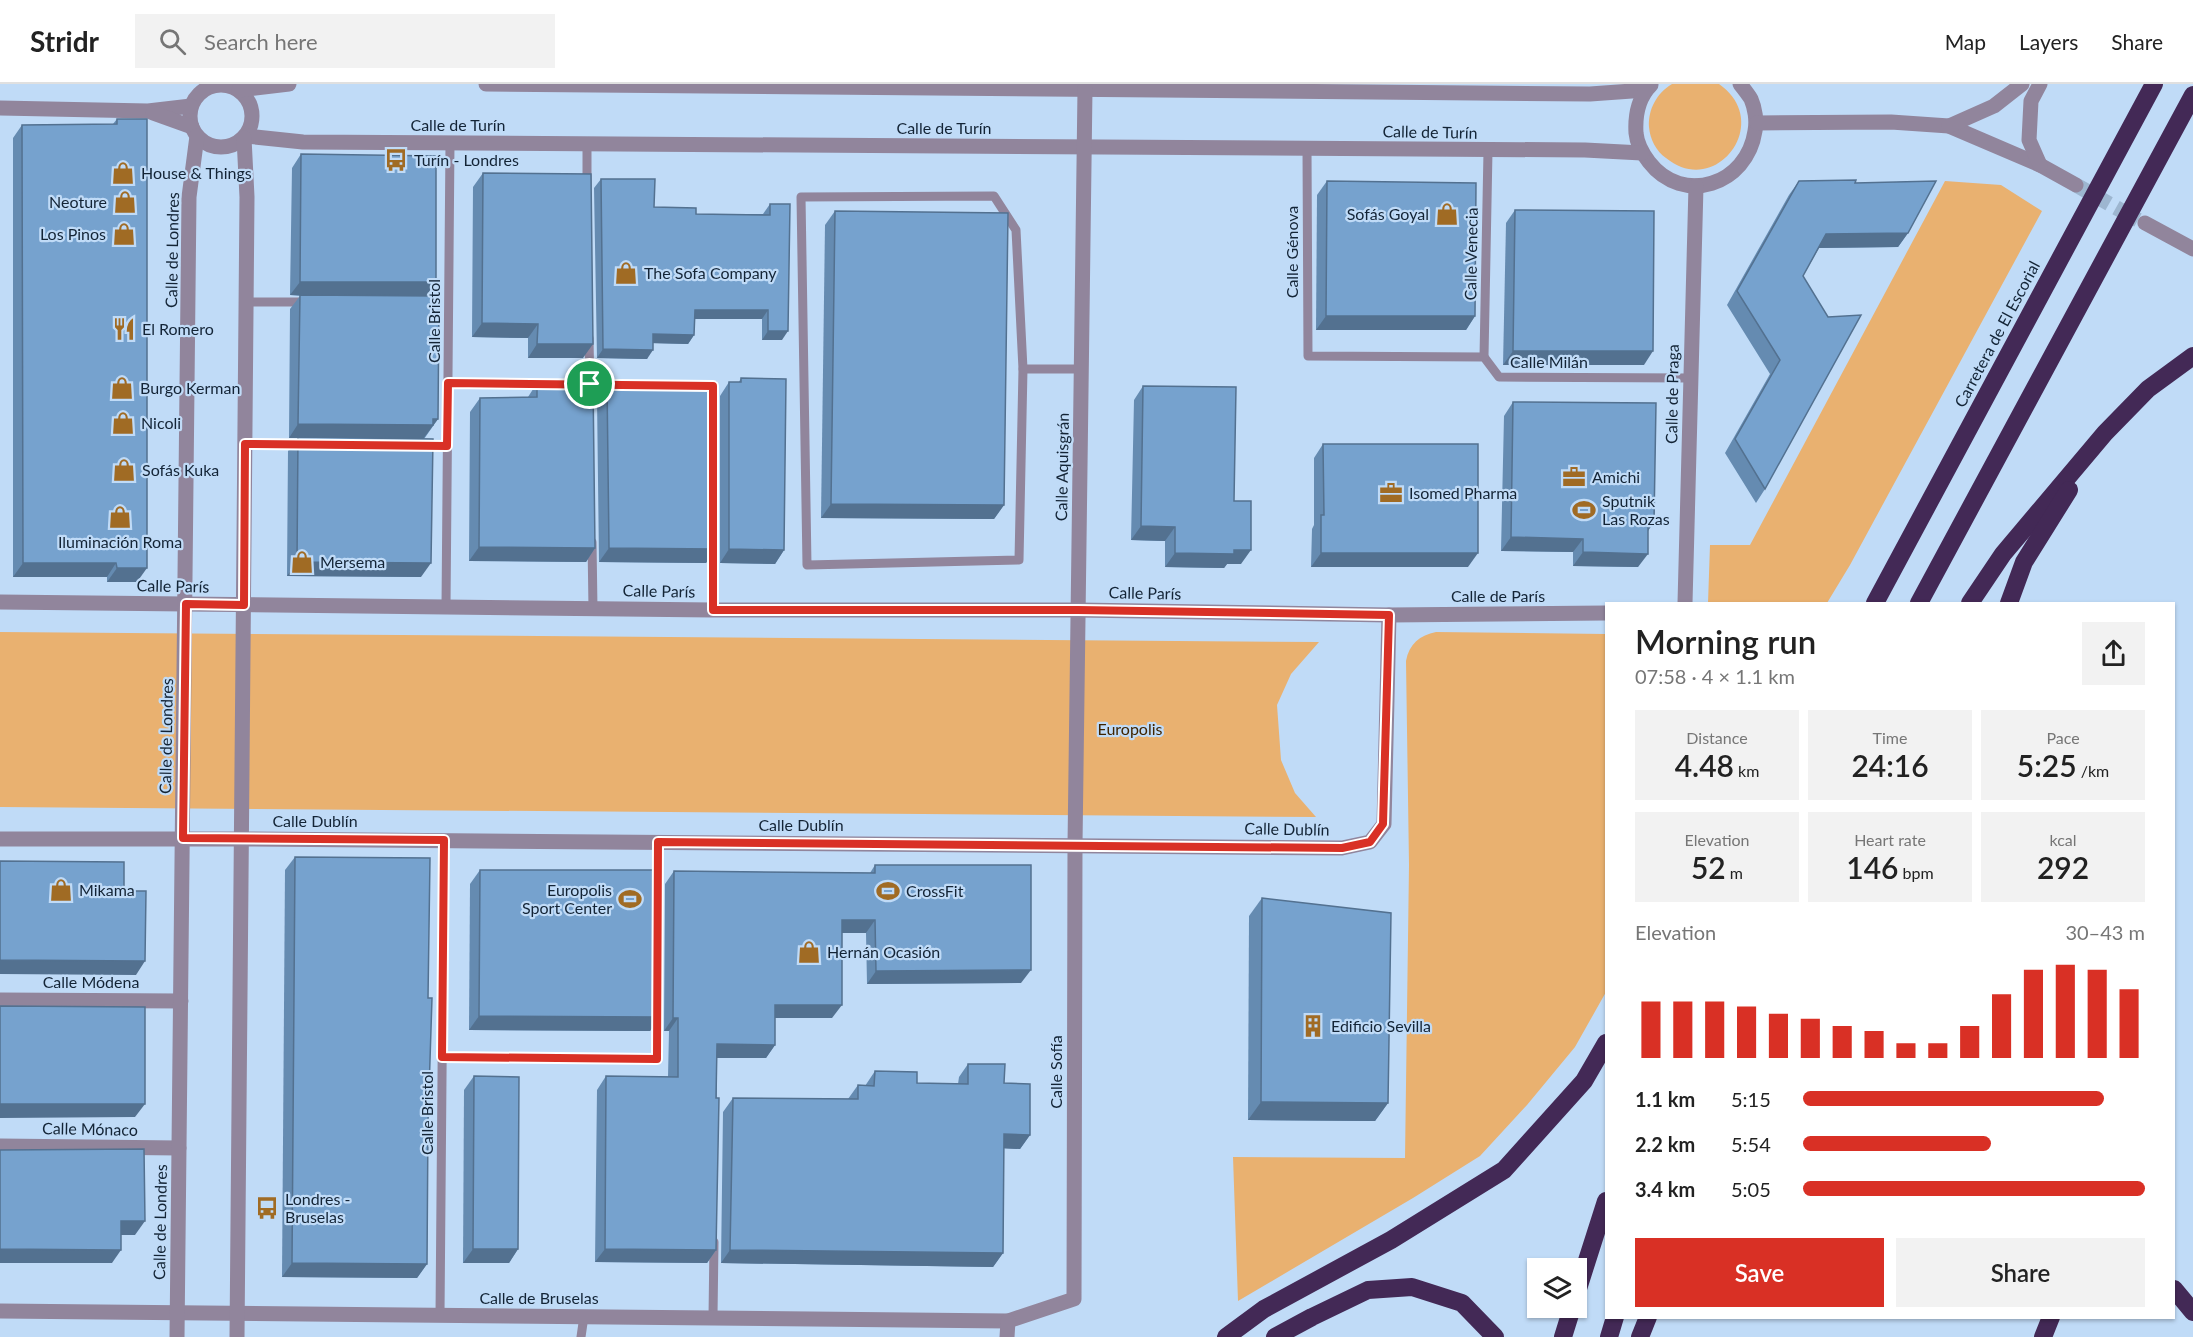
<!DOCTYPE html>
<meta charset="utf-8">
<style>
:root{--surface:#fff;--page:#f2f2f2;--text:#222;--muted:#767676;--line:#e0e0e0;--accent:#d93025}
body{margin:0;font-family:Lato,sans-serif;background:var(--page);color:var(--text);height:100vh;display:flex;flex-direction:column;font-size:22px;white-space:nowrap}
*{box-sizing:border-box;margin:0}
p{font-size:20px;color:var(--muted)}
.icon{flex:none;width:33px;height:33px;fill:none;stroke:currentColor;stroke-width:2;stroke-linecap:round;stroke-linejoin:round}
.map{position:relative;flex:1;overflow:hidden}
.side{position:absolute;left:1605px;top:518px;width:570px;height:717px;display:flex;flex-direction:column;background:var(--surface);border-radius:0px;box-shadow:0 2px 4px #0004}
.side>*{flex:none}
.tools{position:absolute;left:1527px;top:1174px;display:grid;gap:12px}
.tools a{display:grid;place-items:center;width:60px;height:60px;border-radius:0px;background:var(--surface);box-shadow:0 2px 4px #0004;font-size:30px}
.pin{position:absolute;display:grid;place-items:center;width:51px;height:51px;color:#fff;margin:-26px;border:3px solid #fff;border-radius:50%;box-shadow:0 2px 6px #0007}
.round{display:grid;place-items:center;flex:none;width:63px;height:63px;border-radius:0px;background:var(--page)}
.summary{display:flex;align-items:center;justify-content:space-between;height:102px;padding:0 30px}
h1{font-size:33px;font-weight:600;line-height:45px}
.figures{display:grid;grid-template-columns:repeat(3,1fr);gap:9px;height:102px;padding:6px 30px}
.figures div{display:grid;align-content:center;border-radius:0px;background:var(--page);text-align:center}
.figures b{font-size:30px;font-weight:600}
.figures small{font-size:16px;font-weight:400}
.figures p{font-size:16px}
.chart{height:168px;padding:12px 30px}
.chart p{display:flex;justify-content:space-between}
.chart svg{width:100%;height:108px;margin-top:6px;stroke:var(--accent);stroke-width:6}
.action{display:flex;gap:12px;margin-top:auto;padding:12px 30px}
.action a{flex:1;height:69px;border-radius:0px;background:var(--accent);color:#fff;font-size:24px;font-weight:600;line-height:69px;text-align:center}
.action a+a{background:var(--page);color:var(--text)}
ul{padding:0 30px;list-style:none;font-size:20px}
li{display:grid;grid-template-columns:96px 72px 1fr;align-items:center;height:45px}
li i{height:15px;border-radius:8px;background:var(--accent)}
header{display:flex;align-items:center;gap:36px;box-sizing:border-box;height:84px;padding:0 30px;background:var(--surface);border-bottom:2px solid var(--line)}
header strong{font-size:28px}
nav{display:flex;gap:33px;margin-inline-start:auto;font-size:21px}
.search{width:420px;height:54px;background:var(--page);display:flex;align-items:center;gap:15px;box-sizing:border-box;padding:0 21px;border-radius:0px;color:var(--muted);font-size:22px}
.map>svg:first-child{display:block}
.green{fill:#e9b170}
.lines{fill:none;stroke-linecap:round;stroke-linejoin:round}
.street-tunnel{stroke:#9db6d0;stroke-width:15;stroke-dasharray:15 8;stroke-linecap:butt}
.lane{stroke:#91859c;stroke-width:9}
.street{stroke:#91859c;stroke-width:15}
.highway{stroke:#432956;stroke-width:18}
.wall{fill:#658bb1}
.shaded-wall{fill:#537190}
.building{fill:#76a2ce;stroke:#537190;stroke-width:1.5}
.route-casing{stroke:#fff;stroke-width:12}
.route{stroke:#d93025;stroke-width:8}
.labels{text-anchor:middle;stroke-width:4.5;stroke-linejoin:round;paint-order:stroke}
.street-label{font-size:16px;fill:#132436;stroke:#c0dbf7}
.poi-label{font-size:16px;fill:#132436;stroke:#c0dbf7;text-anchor:start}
.park-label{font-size:16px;fill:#3f2400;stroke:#c0dbf7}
</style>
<header>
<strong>Stridr</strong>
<div class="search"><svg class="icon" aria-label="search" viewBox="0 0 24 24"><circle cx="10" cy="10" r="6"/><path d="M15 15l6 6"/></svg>Search here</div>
<nav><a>Map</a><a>Layers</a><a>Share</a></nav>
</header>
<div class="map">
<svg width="2193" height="1253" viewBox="0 0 2193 1253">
<rect width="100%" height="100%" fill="#c0dbf7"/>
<g class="green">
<path d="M 1672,0 L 1719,0 C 1774,38 1716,115 1666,74 C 1656,67 1650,55 1649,43 C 1648,25 1657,9 1672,0 Z"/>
<polygon points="1945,97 2001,101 2042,127 1850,481 1827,519 1708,519 1710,461 1750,461"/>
<polygon points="0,548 1319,558 1291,590 1277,621 1281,676 1295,709 1316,733 0,723"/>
<path d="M 1436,548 L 1606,550 L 1606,908 L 1575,963 L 1527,1021 L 1480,1072 L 1413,1114 L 1238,1217 L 1233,1073 L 1405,1074 L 1409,781 L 1406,577 C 1409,560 1420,551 1436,548 Z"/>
</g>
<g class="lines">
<polyline class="street-tunnel" points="2076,101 2138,136"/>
<g class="lane">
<polyline points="587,60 587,102"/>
<polyline points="1307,65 1308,272 1484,273 1499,293 1691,294"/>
<polygon points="994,112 1016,146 1023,285 1019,476 807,481 801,113"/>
<polyline points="247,218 305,218"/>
<polyline points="589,254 590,306"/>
<polyline points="1484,273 1488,67"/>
<polyline points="1023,285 1081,285"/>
<polyline points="448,299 548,300"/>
<polyline points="583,300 617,300"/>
<polyline points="245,360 304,360"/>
<polyline points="592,458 593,525"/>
<polyline points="446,523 450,59"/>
<polyline points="713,526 713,459"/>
<polyline points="658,797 658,758"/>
<polyline points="442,973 657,975 657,928"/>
<polyline points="440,1231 444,756"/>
<polyline points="713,1233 714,1158"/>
<polyline points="581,1253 584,1232"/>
</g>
<g class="street">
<polyline points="486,0 1590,10 1646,6"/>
<circle cx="221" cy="32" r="31"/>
<path d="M 1651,1 C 1638,14 1635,32 1636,49 C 1637,60 1642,69 1649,78 C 1683,122 1747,101 1755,47 C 1757,37 1755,24 1751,15 C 1748,10 1744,5 1740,0"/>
<polyline points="239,6 289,0"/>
<polyline points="0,24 148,27 191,22"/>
<polyline points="153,29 192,43"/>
<polyline points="1757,39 1891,38 1949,42 2040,81 2076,101"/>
<polyline points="1949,42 1994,22 2022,0"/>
<polyline points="246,52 303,58 1585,66 1642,69"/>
<polyline points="2040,81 2029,56 2031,17 2040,0"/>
<polyline points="2145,139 2193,165"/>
<polyline points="0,518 713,526 1078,526 1389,531 1606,529"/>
<polyline points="1685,519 1696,102"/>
<polyline points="0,755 242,755 1342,764 1370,758 1384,740 1389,531"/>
<polyline points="0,916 181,917"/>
<polyline points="0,1062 179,1064"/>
<polyline points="0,1227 1008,1237 1074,1215 1075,761 1085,5"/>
<polyline points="177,1253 189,113 197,52"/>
<polyline points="237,1253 247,113 244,54"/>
<polyline points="1007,1253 1008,1237"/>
</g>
<g class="highway">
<polyline points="1875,519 2154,0"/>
<polyline points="1919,519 2193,11"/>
<polyline points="1970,519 2003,470 2105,349 2148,305 2193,272"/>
<polyline points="2009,519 2024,478 2069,406"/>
<polyline points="2174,1205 2193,1228"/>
<polyline points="1576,1211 1606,1117"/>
<polyline points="1226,1253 1264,1225 1391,1156 1504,1086 1584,997 1606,959"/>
<polyline points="1275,1253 1312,1233 1368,1206 1412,1203 1462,1219 1495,1253"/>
<polyline points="1563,1253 1572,1224"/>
<polyline points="1609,1253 1615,1233"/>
<polyline points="1640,1253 1648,1233"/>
<polyline points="2043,1253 2051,1233"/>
</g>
</g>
<g class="wall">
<polygon points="117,35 137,498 107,498 107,493 13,493 13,54 22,41 113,40"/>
<polygon points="301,70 426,212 438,335 424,355 421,493 287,492 288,367 298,354 289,354 290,225 300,212 290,211 292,84"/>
<polygon points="483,89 583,274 528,274 528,254 472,253 473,103"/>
<polygon points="601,95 654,123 696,130 763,130 770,120 782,256 762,256 762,235 695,235 694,251 688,260 653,259 647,275 597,274 594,104"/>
<polygon points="1327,97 1475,232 1466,246 1316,246 1317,111"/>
<polygon points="1799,97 1855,99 1908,149 1898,163 1819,164 1803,192 1765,405 1756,419 1725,369 1770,290 1727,221 1789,111"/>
<polygon points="1515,126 1644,281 1503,281 1506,139"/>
<polygon points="835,127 1004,421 994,435 821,434 825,141"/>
<polygon points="741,294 784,466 775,480 720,479 720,312 729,298 739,298"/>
<polygon points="613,297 716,465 706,479 599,478 597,313 607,299 612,299"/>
<polygon points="537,299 595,464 586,478 469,477 470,328 480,314 528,313"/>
<polygon points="1143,302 1234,417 1241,480 1227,480 1224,484 1165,483 1165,457 1131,456 1134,316"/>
<polygon points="1513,318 1654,438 1648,447 1638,483 1573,482 1573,468 1501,467 1504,332"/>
<polygon points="1323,360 1468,483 1311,483 1312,445 1314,441 1314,374"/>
<polygon points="295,773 428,1038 427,1180 417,1194 282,1193 285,786"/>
<polygon points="875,781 1021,899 867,900 866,849 842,849 832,934 775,934 775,961 766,974 717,974 716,1166 707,1179 595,1178 597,1006 606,992 668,993 669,947 664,947 665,800 674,787 870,789"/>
<polygon points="480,786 660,933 650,947 469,946 470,800"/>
<polygon points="1262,814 1388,1019 1375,1037 1248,1036 1249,832"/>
<polygon points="968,980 1004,999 1030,1051 1020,1065 1004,1064 1003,1169 993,1183 721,1179 723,1028 733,1014 848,1015 858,1001 865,1002 875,987 917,999 958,1000 959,993"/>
<polygon points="474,992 518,1165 509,1179 463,1179 464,1006"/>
</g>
<g class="shaded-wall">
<polygon points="1908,149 1898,163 1817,164 1826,150"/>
<polygon points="300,198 436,198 426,212 290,211"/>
<polygon points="695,226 768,226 762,235 688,235"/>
<polygon points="1326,232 1475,232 1466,246 1316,246"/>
<polygon points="482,239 538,240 528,254 472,253"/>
<polygon points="768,247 788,247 782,256 762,256"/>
<polygon points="653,250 694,251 688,260 647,259"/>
<polygon points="537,260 593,260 583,274 528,274"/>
<polygon points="603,265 653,266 647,275 597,274"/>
<polygon points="1513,267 1653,267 1644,281 1503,281"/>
<polygon points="438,335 423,355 289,354 298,340"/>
<polygon points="831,420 1004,421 994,435 821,434"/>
<polygon points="1648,438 1654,438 1644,452"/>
<polygon points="1141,442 1175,443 1165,457 1131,456"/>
<polygon points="1511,453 1583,455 1573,468 1501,467"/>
<polygon points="479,463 595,464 586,478 469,477"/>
<polygon points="609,464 716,465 706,479 599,478"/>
<polygon points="729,465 784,466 775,480 720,479"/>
<polygon points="1234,466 1251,466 1241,480 1227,480 1224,484 1165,483 1175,469"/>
<polygon points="1583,468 1648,470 1638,483 1573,482"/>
<polygon points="1321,469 1478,469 1468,483 1311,483"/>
<polygon points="297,478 431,479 421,493 287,492"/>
<polygon points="23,479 116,479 107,493 13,493"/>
<polygon points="117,484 147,484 137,498 107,498"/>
<polygon points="842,836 875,836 866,849 833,849"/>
<polygon points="0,876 145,877 136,891 0,890"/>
<polygon points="1031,886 1021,899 867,900 876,887"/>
<polygon points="775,921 842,921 832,934 766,934"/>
<polygon points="479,932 660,933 650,947 469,946"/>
<polygon points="673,934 678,934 669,947 664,947"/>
<polygon points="717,960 775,961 766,974 708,974"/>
<polygon points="1261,1018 1388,1019 1375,1037 1248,1036"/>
<polygon points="0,1020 145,1020 135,1033 0,1034"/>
<polygon points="1004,1050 1030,1051 1020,1065 994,1064"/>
<polygon points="121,1137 145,1137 135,1151 112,1151"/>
<polygon points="0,1165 121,1166 112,1179 0,1179"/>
<polygon points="473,1165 518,1165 509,1179 463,1179"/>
<polygon points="605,1165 716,1166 707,1179 595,1178"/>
<polygon points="730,1166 1003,1169 993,1183 721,1179"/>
<polygon points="292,1179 427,1180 417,1194 282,1193"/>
</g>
<g class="building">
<polygon points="117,35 147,35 147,484 117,484 116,479 23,479 22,41 117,40"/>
<polygon points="301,70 436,72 436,198 300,198"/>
<polygon points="483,89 591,90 593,260 537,260 538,240 482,239"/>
<polygon points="601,95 655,95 654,123 696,124 696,130 770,131 770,120 790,120 788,247 768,247 768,226 695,226 694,251 653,250 653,266 603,265"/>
<polygon points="1856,96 1855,99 1936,97 1908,149 1826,150 1803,192 1828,233 1861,231 1765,405 1735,355 1780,276 1737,207 1799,97"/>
<polygon points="1327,97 1476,99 1475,232 1326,232"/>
<polygon points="1515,126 1654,127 1653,267 1513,267"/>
<polygon points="835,127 1008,129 1004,421 831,420"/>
<polygon points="300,211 436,212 436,214 439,214 438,335 433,335 433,341 298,340"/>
<polygon points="741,294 786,295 784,466 729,465 729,298 741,298"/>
<polygon points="613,297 716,298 716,465 609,464 607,299 613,299"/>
<polygon points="537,299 593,299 595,464 479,463 480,314 537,313"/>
<polygon points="1143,302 1236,303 1234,417 1251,417 1251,466 1234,466 1234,470 1175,469 1175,443 1141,442"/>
<polygon points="1513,318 1656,319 1654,438 1648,438 1648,470 1583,468 1583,455 1511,453"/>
<polygon points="298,353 433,355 431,479 297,478"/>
<polygon points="1323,360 1478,360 1478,469 1321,469 1321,431 1324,431"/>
<polygon points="295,773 430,774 428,914 432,914 428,1038 427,1180 292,1179"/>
<polygon points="0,777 124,778 124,807 146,807 145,877 0,876"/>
<polygon points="875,781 1031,781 1031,886 876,887 875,836 842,836 842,921 775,921 775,961 717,960 716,1014 719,1014 716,1166 605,1165 606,992 678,993 678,934 673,934 674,787 875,789"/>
<polygon points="480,786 661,786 660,933 479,932"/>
<polygon points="1262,814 1391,829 1388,1019 1261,1018"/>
<polygon points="0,922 145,923 145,1020 0,1020"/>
<polygon points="968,980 1005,980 1004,999 1030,1000 1030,1051 1004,1050 1003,1169 730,1166 733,1014 858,1015 858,1001 874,1002 875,987 917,988 917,999 968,1000"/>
<polygon points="474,992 519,993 518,1165 473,1165"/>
<polygon points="144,1065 145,1137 121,1137 121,1166 0,1165 0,1066"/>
</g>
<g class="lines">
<g class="route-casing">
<polygon id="route" points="448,299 713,302 713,526 1078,526 1389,531 1383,740 1370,758 1342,764 658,758 657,975 442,973 444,756 183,754 186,520 244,521 245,360 447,362"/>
</g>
<use href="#route" class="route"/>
</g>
<defs>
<g id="bus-bare" transform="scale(1.8)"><path d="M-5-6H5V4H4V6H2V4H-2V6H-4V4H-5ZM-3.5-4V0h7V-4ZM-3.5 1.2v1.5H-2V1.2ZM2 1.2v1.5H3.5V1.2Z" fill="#a06b24" stroke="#c0dbf7" stroke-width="2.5" paint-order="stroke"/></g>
<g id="shop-bare" transform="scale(1.8)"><path d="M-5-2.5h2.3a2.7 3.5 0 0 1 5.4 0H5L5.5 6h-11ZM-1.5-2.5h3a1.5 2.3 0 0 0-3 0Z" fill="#a06b24" stroke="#c0dbf7" stroke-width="2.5" paint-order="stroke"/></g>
<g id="restaurant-bare" transform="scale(1.8)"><path d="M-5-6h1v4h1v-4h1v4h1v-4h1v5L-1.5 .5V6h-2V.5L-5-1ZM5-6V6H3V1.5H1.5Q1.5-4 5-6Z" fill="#a06b24" stroke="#c0dbf7" stroke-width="2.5" paint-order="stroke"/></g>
<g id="office-bare" transform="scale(1.8)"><path d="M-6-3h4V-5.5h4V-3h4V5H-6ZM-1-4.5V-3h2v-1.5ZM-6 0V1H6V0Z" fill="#a06b24" stroke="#c0dbf7" stroke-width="2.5" paint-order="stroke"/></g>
<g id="stadium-bare" transform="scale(1.8)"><path d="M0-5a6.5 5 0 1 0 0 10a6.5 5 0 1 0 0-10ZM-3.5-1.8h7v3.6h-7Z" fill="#a06b24" stroke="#c0dbf7" stroke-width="2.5" paint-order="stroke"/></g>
<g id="building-bare" transform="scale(1.8)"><path d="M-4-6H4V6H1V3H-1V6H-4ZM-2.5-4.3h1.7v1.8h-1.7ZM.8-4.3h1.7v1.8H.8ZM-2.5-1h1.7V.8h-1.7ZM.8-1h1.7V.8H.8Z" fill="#a06b24" stroke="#c0dbf7" stroke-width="2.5" paint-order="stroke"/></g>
</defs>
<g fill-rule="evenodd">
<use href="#bus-bare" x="396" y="76"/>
<use href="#shop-bare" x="123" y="89"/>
<use href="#shop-bare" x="125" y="118"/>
<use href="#shop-bare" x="1447" y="130"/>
<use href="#shop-bare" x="124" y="150"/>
<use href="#shop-bare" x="626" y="189"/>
<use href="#restaurant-bare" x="124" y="245"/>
<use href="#shop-bare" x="122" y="304"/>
<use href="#shop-bare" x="123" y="339"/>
<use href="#shop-bare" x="124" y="386"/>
<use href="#office-bare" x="1574" y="393"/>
<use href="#office-bare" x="1391" y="409"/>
<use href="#stadium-bare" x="1584" y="426"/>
<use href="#shop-bare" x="120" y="433"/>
<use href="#shop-bare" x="302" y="478"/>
<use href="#shop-bare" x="61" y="806"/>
<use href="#stadium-bare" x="888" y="807"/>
<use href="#stadium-bare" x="630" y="815"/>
<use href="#shop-bare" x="809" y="868"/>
<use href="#building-bare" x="1313" y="942"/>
<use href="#bus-bare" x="267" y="1124"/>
</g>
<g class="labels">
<g class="street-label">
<text x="458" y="47">Calle de Turín</text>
<text x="944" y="50">Calle de Turín</text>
<text transform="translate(1430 48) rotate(1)" y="6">Calle de Turín</text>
<text transform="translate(172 166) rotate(-89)" y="6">Calle de Londres</text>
<text transform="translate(1292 168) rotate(-90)" y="6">Calle Génova</text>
<text transform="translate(1471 170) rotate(-89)" y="6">Calle Venecia</text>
<text transform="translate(434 237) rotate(-90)" y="6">Calle Bristol</text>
<text transform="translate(1997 250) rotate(-62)" y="6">Carretera de El Escorial</text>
<text x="1549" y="284">Calle Milán</text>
<text transform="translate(1672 310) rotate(-89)" y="6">Calle de Praga</text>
<text transform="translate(1062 383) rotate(-89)" y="6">Calle Aquisgrán</text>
<text transform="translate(173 502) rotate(1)" y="6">Calle París</text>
<text transform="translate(659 507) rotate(1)" y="6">Calle París</text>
<text transform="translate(1145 509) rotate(1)" y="6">Calle París</text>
<text x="1498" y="518">Calle de París</text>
<text transform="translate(166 652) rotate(-89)" y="6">Calle de Londres</text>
<text x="315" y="743">Calle Dublín</text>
<text x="801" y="747">Calle Dublín</text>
<text transform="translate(1287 745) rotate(1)" y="6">Calle Dublín</text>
<text x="91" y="904">Calle Módena</text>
<text transform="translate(1056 988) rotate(-90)" y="6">Calle Sofía</text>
<text transform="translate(427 1029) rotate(-90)" y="6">Calle Bristol</text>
<text transform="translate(90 1045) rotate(1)" y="6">Calle Mónaco</text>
<text transform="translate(160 1138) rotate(-89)" y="6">Calle de Londres</text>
<text x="539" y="1220">Calle de Bruselas</text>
</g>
<g class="poi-label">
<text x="414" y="82">Turín - Londres</text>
<text x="141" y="95">House &amp; Things</text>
<text x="107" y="124" text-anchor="end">Neoture</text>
<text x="1429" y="136" text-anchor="end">Sofás Goyal</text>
<text x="106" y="156" text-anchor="end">Los Pinos</text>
<text x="644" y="195">The Sofa Company</text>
<text x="142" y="251">El Romero</text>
<text x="140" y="310">Burgo Kerman</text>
<text x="141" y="345">Nicoli</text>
<text x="142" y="392">Sofás Kuka</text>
<text x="1592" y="399">Amichi</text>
<text x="1409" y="415">Isomed Pharma</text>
<text x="1602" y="423">Sputnik<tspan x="1602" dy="18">Las Rozas</tspan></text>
<text x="120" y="464" text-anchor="middle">Iluminación Roma</text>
<text x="320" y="484">Mersema</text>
<text x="79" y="812">Mikama</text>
<text x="612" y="812" text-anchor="end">Europolis<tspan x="612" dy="18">Sport Center</tspan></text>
<text x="906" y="813">CrossFit</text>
<text x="827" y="874">Hernán Ocasión</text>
<text x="1331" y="948">Edificio Sevilla</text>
<text x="285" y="1121">Londres -<tspan x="285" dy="18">Bruselas</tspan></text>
</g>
<g class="park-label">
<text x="1130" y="651">Europolis</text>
</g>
</g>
</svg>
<div class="tools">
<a><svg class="icon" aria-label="layers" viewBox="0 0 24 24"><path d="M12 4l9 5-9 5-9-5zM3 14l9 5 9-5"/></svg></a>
</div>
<div class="pin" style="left:590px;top:300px;background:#1e9e55"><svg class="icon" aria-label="arrive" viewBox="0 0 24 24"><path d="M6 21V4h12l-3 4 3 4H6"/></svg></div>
<section class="side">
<div class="summary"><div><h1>Morning run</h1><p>07:58 · 4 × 1.1 km</p></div><a class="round"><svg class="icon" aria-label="share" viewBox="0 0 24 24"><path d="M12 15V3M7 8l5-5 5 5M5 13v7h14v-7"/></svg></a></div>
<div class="figures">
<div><p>Distance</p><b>4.48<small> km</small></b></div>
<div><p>Time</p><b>24:16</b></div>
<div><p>Pace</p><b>5:25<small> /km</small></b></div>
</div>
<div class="figures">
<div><p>Elevation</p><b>52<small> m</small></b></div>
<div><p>Heart rate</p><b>146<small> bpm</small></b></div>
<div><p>kcal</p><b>292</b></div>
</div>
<div class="chart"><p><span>Elevation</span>30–43 m</p>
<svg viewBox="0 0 160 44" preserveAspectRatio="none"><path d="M5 44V21M15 44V21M25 44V21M35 44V23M45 44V26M55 44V28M65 44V31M75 44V33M85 44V38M95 44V38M105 44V31M115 44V18M125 44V8M135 44V6M145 44V8M155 44V16"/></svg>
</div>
<ul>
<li><b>1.1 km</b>5:15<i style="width:88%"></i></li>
<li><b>2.2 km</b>5:54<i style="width:55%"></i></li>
<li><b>3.4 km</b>5:05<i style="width:100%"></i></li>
</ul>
<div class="action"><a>Save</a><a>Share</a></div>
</section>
</div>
